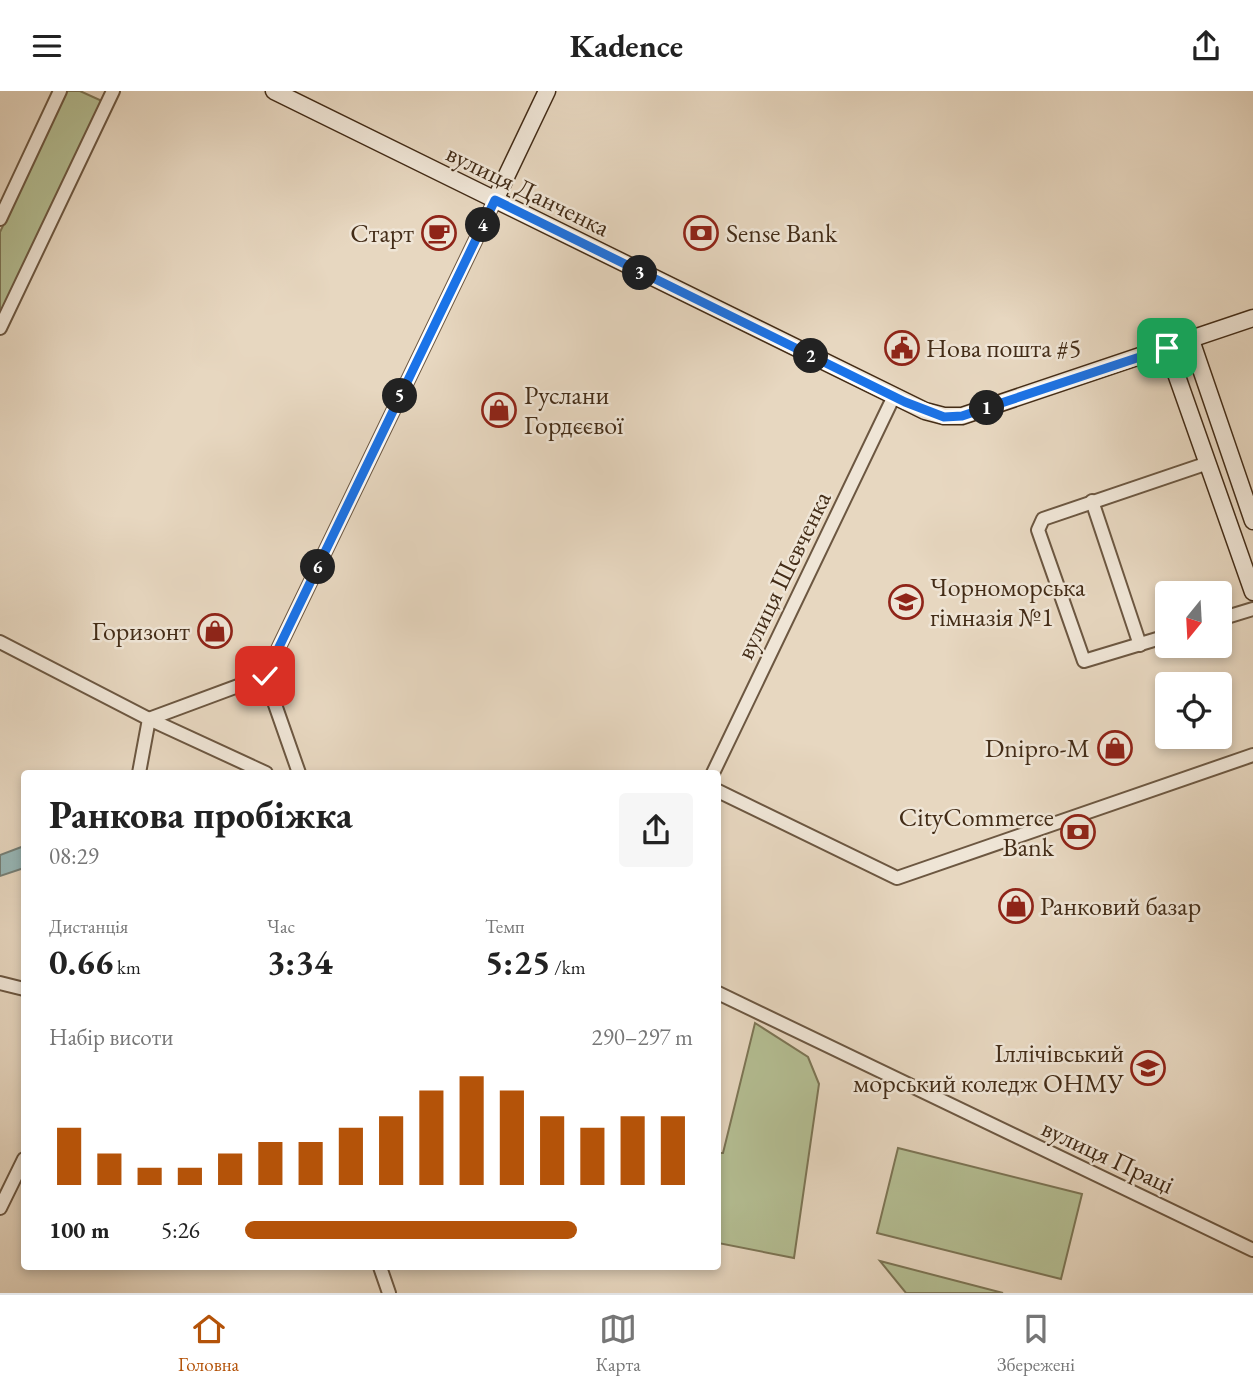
<!DOCTYPE html>
<html lang="uk">
<meta charset="utf-8">
<style>
:root{--surface:#fff;--page:#f6f6f6;--text:#222;--muted:#767676;--line:#e0e0e0;--accent:#b45309}
body{margin:0;font-family:"EB Garamond",serif;background:var(--page);color:var(--text);height:100vh;display:flex;flex-direction:column;font-size:26px;white-space:nowrap}
*{box-sizing:border-box;margin:0}
p{font-size:23px;color:var(--muted)}
.icon{flex:none;width:38px;height:38px;fill:none;stroke:currentColor;stroke-width:2;stroke-linecap:round;stroke-linejoin:round}
.map{position:relative;flex:1;overflow:hidden}
.sheet{position:absolute;left:21px;top:679px;width:700px;height:500px;display:flex;flex-direction:column;background:var(--surface);border-radius:7px;box-shadow:0 4px 10px #0003}
.sheet>*{flex:none}
.needle{width:46px;rotate:198deg}
.tools{position:absolute;left:1155px;top:490px;display:grid;gap:14px}
.tools a{display:grid;place-items:center;width:77px;height:77px;border-radius:7px;background:var(--surface);box-shadow:0 4px 10px #0003;font-size:35px}
.pin{position:absolute;display:grid;place-items:center;width:60px;height:60px;color:#fff;margin:-30px;border-radius:14px;box-shadow:0 4px 10px #0006}
.km{position:absolute;width:35px;height:35px;margin:-18px;border-radius:50%;background:#222;color:#fff;font-size:19px;line-height:35px;text-align:center}
.round{display:grid;place-items:center;flex:none;width:74px;height:74px;border-radius:7px;background:var(--page)}
.headline{display:flex;align-items:center;justify-content:space-between;height:119px;padding:0 28px}
h1{font-size:38px;font-weight:700;line-height:52px}
.stats{display:grid;grid-template-columns:repeat(3,1fr);gap:10px;height:119px;padding:7px 28px}
.stats div{display:grid;align-content:center}
.stats b{font-size:35px;font-weight:700}
.stats small{font-size:19px;font-weight:400}
.stats p{font-size:19px}
.chart{height:196px;padding:14px 28px}
.chart p{display:flex;justify-content:space-between}
.chart svg{width:100%;height:126px;margin-top:7px;stroke:var(--accent);stroke-width:6}
ul{padding:0 28px;list-style:none;font-size:23px}
li{display:grid;grid-template-columns:112px 84px 1fr;align-items:center;height:52px}
li i{height:18px;border-radius:9px;background:var(--accent)}
header{display:flex;justify-content:space-between;align-items:center;height:91px;padding:0 28px;background:var(--surface);font-size:32px;font-weight:700}
.menu{display:flex;justify-content:space-around;align-items:center;height:98px;border-top:2px solid var(--line);background:var(--surface);font-size:19px;color:var(--muted)}
.menu a{display:grid;justify-items:center;gap:4px}
.menu .selected{color:var(--accent)}
.map>svg:first-child{display:block}
.green{fill:#b4be93;stroke:#7c7555;stroke-width:2}
.water{fill:#98b8b8;stroke:#768078;stroke-width:2}
.lines{fill:none;stroke-linecap:round;stroke-linejoin:round}
.street-casing{stroke:#6c5741;stroke-width:16}
.secondary-casing{stroke:#432c17;stroke-width:19}
.street{stroke:#efe5d6;stroke-width:12}
.secondary{stroke:#efe5d6;stroke-width:16}
.route-casing{stroke:#fff;stroke-width:14}
.route{stroke:#1a73e8;stroke-width:9}
.labels{text-anchor:middle;stroke-width:5;stroke-linejoin:round;paint-order:stroke}
.street-label{font-size:26px;fill:#432c17;stroke:#efe5d6}
.poi-label{font-size:26px;fill:#432c17;stroke:#efe5d6;text-anchor:end}
</style>
<header><svg class="icon" aria-label="menu" viewBox="0 0 24 24"><path d="M4 6h16M4 12h16M4 18h16"/></svg>Kadence<svg class="icon" aria-label="share" viewBox="0 0 24 24"><path d="M12 15V3M7 8l5-5 5 5M5 13v7h14v-7"/></svg></header>
<div class="map">
<svg width="1253" height="1202" viewBox="0 0 1253 1202">
<rect width="100%" height="100%" fill="#e7d7c0"/>
<filter id="stains"><feTurbulence type="fractalNoise" baseFrequency=".00286" numOctaves="4"/><feColorMatrix values="0 0 0 0 .2 0 0 0 0 .09 0 0 0 0 .02 0 0 0 .5 -.17"/></filter>
<radialGradient id="worn" r=".72"><stop offset=".6" stop-color="#630" stop-opacity="0"/><stop offset="1" stop-color="#630" stop-opacity=".3"/></radialGradient>
<g class="green">
<polygon points="67,0 80,0 102,10 0,225 0,141"/>
<polygon points="755,932 808,966 819,993 794,1167 718,1152 718,1062 723,1062"/>
<polygon points="898,1057 1082,1103 1061,1188 877,1142"/>
<polygon points="880,1170 1003,1202 906,1202"/>
</g>
<polygon class="water" points="24,755 24,777 0,785 0,764"/>
<g class="lines">
<g class="street-casing">
<g id="street">
<polyline points="0,128 60,0"/>
<polyline points="0,237 113,0"/>
<polyline points="1092,410 1140,554"/>
<polyline points="1220,528 1253,518"/>
<polyline points="1167,545 1084,570 1038,439 1043,428 1208,372"/>
<polyline points="0,551 149,628 266,682"/>
<polyline points="265,585 495,109"/>
<polyline points="265,585 299,682"/>
<polyline points="149,628 265,585"/>
<polyline points="139,682 149,628"/>
<polyline points="713,682 894,305"/>
<polyline points="718,700 897,787 1253,664"/>
<polyline points="0,892 24,898"/>
<polyline points="718,902 1253,1159"/>
<polyline points="0,1117 24,1068"/>
<polyline points="380,1176 389,1202"/>
</g>
</g>
<g class="secondary-casing">
<g id="secondary">
<polyline points="274,0 925,320 944,325 962,325 1253,227"/>
<polyline points="495,109 547,0"/>
<polyline points="1191,249 1253,430"/>
<polyline points="1167,257 1253,501"/>
</g>
</g>
<use href="#street" class="street"/>
<use href="#secondary" class="secondary"/>
</g>
<g class="lines">
<g class="route-casing">
<polyline id="route" points="265,585 495,109 905,311 944,326 962,325 1167,257"/>
</g>
<use href="#route" class="route"/>
</g>
<defs>
<g id="cafe-ring" transform="scale(1.75)"><circle r="9.5" fill="#efe5d6" stroke="#8f2418" stroke-width="1.5"/><path d="M-5.5-4.5H6V0H3Q3 3.5 0 3.5H-2.5Q-5.5 3.5-5.5 0ZM3-3.2v2h1.7v-2ZM-6 4.5H4V6H-6Z" fill="#8f2418"/></g>
<g id="bank-ring" transform="scale(1.75)"><circle r="9.5" fill="#efe5d6" stroke="#8f2418" stroke-width="1.5"/><path d="M-6-4H6V4H-6ZM0-2.3a2.3 2.3 0 1 0 0 4.6a2.3 2.3 0 1 0 0-4.6Z" fill="#8f2418"/></g>
<g id="civic-ring" transform="scale(1.75)"><circle r="9.5" fill="#efe5d6" stroke="#8f2418" stroke-width="1.5"/><path d="M-.6-6.5H3V-4.5H.6V-3L4-1V1h2V6H-6V1h2V-1L-.6-3ZM-1.2 2.5V6h2.4V2.5Z" fill="#8f2418"/></g>
<g id="shop-ring" transform="scale(1.75)"><circle r="9.5" fill="#efe5d6" stroke="#8f2418" stroke-width="1.5"/><path d="M-5-2.5h2.3a2.7 3.5 0 0 1 5.4 0H5L5.5 6h-11ZM-1.5-2.5h3a1.5 2.3 0 0 0-3 0Z" fill="#8f2418"/></g>
<g id="school-ring" transform="scale(1.75)"><circle r="9.5" fill="#efe5d6" stroke="#8f2418" stroke-width="1.5"/><path d="M0-5L7-2L0 1L-7-2ZM-4 1L0 2.5L4 1V4Q0 6-4 4Z" fill="#8f2418"/></g>
<g id="university-ring" transform="scale(1.75)"><circle r="9.5" fill="#efe5d6" stroke="#8f2418" stroke-width="1.5"/><path d="M0-5L7-2L0 1L-7-2ZM-4 1L0 2.5L4 1V4Q0 6-4 4Z" fill="#8f2418"/></g>
</defs>
<g fill-rule="evenodd">
<use href="#cafe-ring" x="439" y="142"/>
<use href="#bank-ring" x="701" y="142"/>
<use href="#civic-ring" x="902" y="257"/>
<use href="#shop-ring" x="499" y="319"/>
<use href="#school-ring" x="906" y="511"/>
<use href="#shop-ring" x="215" y="540"/>
<use href="#shop-ring" x="1115" y="657"/>
<use href="#bank-ring" x="1078" y="741"/>
<use href="#shop-ring" x="1016" y="815"/>
<use href="#university-ring" x="1148" y="977"/>
</g>
<g class="labels">
<g class="street-label">
<text transform="translate(528 99) rotate(26)" y="9">вулиця Данченка</text>
<text transform="translate(783 484) rotate(-64)" y="9">вулиця Шевченка</text>
<text transform="translate(1108 1065) rotate(25)" y="9">вулиця Праці</text>
</g>
<g class="poi-label">
<text x="414" y="151">Старт</text>
<text x="726" y="151" text-anchor="start">Sense Bank</text>
<text x="926" y="266" text-anchor="start">Нова пошта #5</text>
<text x="524" y="313" text-anchor="start">Руслани<tspan x="524" dy="30">Гордєєвої</tspan></text>
<text x="930" y="505" text-anchor="start">Чорноморська<tspan x="930" dy="30">гімназія №1</tspan></text>
<text x="190" y="549">Горизонт</text>
<text x="1090" y="666">Dnipro-M</text>
<text x="1054" y="735">CityCommerce<tspan x="1054" dy="30">Bank</tspan></text>
<text x="1040" y="824" text-anchor="start">Ранковий базар</text>
<text x="1124" y="971">Іллічівський<tspan x="1124" dy="30">морський коледж ОНМУ</tspan></text>
</g>
</g>
<rect width="100%" height="100%" filter="url(#stains)"/>
<rect width="100%" height="100%" fill="url(#worn)"/>
</svg>
<div class="tools">
<a><svg class="needle" viewBox="-14 -14 28 28"><path d="M0-13l5 13h-10z" fill="#e53935"/><path d="M0 13l5-13h-10z" fill="#767676"/></svg></a>
<a><svg class="icon" aria-label="locate" viewBox="0 0 24 24"><circle cx="12" cy="12" r="6"/><path d="M12 2v4M12 18v4M2 12h4M18 12h4"/></svg></a>
</div>
<div class="pin" style="left:1167px;top:257px;background:#1e9e55"><svg class="icon" aria-label="arrive" viewBox="0 0 24 24"><path d="M6 21V4h12l-3 4 3 4H6"/></svg></div>
<div class="pin" style="left:265px;top:585px;background:#d93025"><svg class="icon" aria-label="check" viewBox="0 0 24 24"><path d="M5 12l5 5 9-10"/></svg></div>
<b class="km" style="left:987px;top:317px">1</b>
<b class="km" style="left:811px;top:265px">2</b>
<b class="km" style="left:640px;top:182px">3</b>
<b class="km" style="left:483px;top:134px">4</b>
<b class="km" style="left:400px;top:305px">5</b>
<b class="km" style="left:318px;top:476px">6</b>
<section class="sheet">
<div class="headline"><div><h1>Ранкова пробіжка</h1><p>08:29</p></div><a class="round"><svg class="icon" aria-label="share" viewBox="0 0 24 24"><path d="M12 15V3M7 8l5-5 5 5M5 13v7h14v-7"/></svg></a></div>
<div class="stats">
<div><p>Дистанція</p><b>0.66<small> km</small></b></div>
<div><p>Час</p><b>3:34</b></div>
<div><p>Темп</p><b>5:25<small> /km</small></b></div>
</div>
<div class="chart"><p><span>Набір висоти</span>290–297 m</p>
<svg viewBox="0 0 160 44" preserveAspectRatio="none"><path d="M5 44V24M15 44V33M25 44V38M35 44V38M45 44V33M55 44V29M65 44V29M75 44V24M85 44V20M95 44V11M105 44V6M115 44V11M125 44V20M135 44V24M145 44V20M155 44V20"/></svg>
</div>
<ul>
<li><b>100 m</b>5:26<i style="width:74%"></i></li>
</ul>
</section>
</div>
<nav class="menu">
<a class="selected"><svg class="icon" aria-label="home" viewBox="0 0 24 24"><path d="M3 11l9-7 9 7M6 9v11h12V9"/></svg>Головна</a>
<a><svg class="icon" aria-label="map" viewBox="0 0 24 24"><path d="M3 6l6-2 6 2 6-2v14l-6 2-6-2-6 2zM9 4v14M15 6v14"/></svg>Карта</a>
<a><svg class="icon" aria-label="saved" viewBox="0 0 24 24"><path d="M7 4h10v16l-5-4-5 4z"/></svg>Збережені</a>
</nav>
